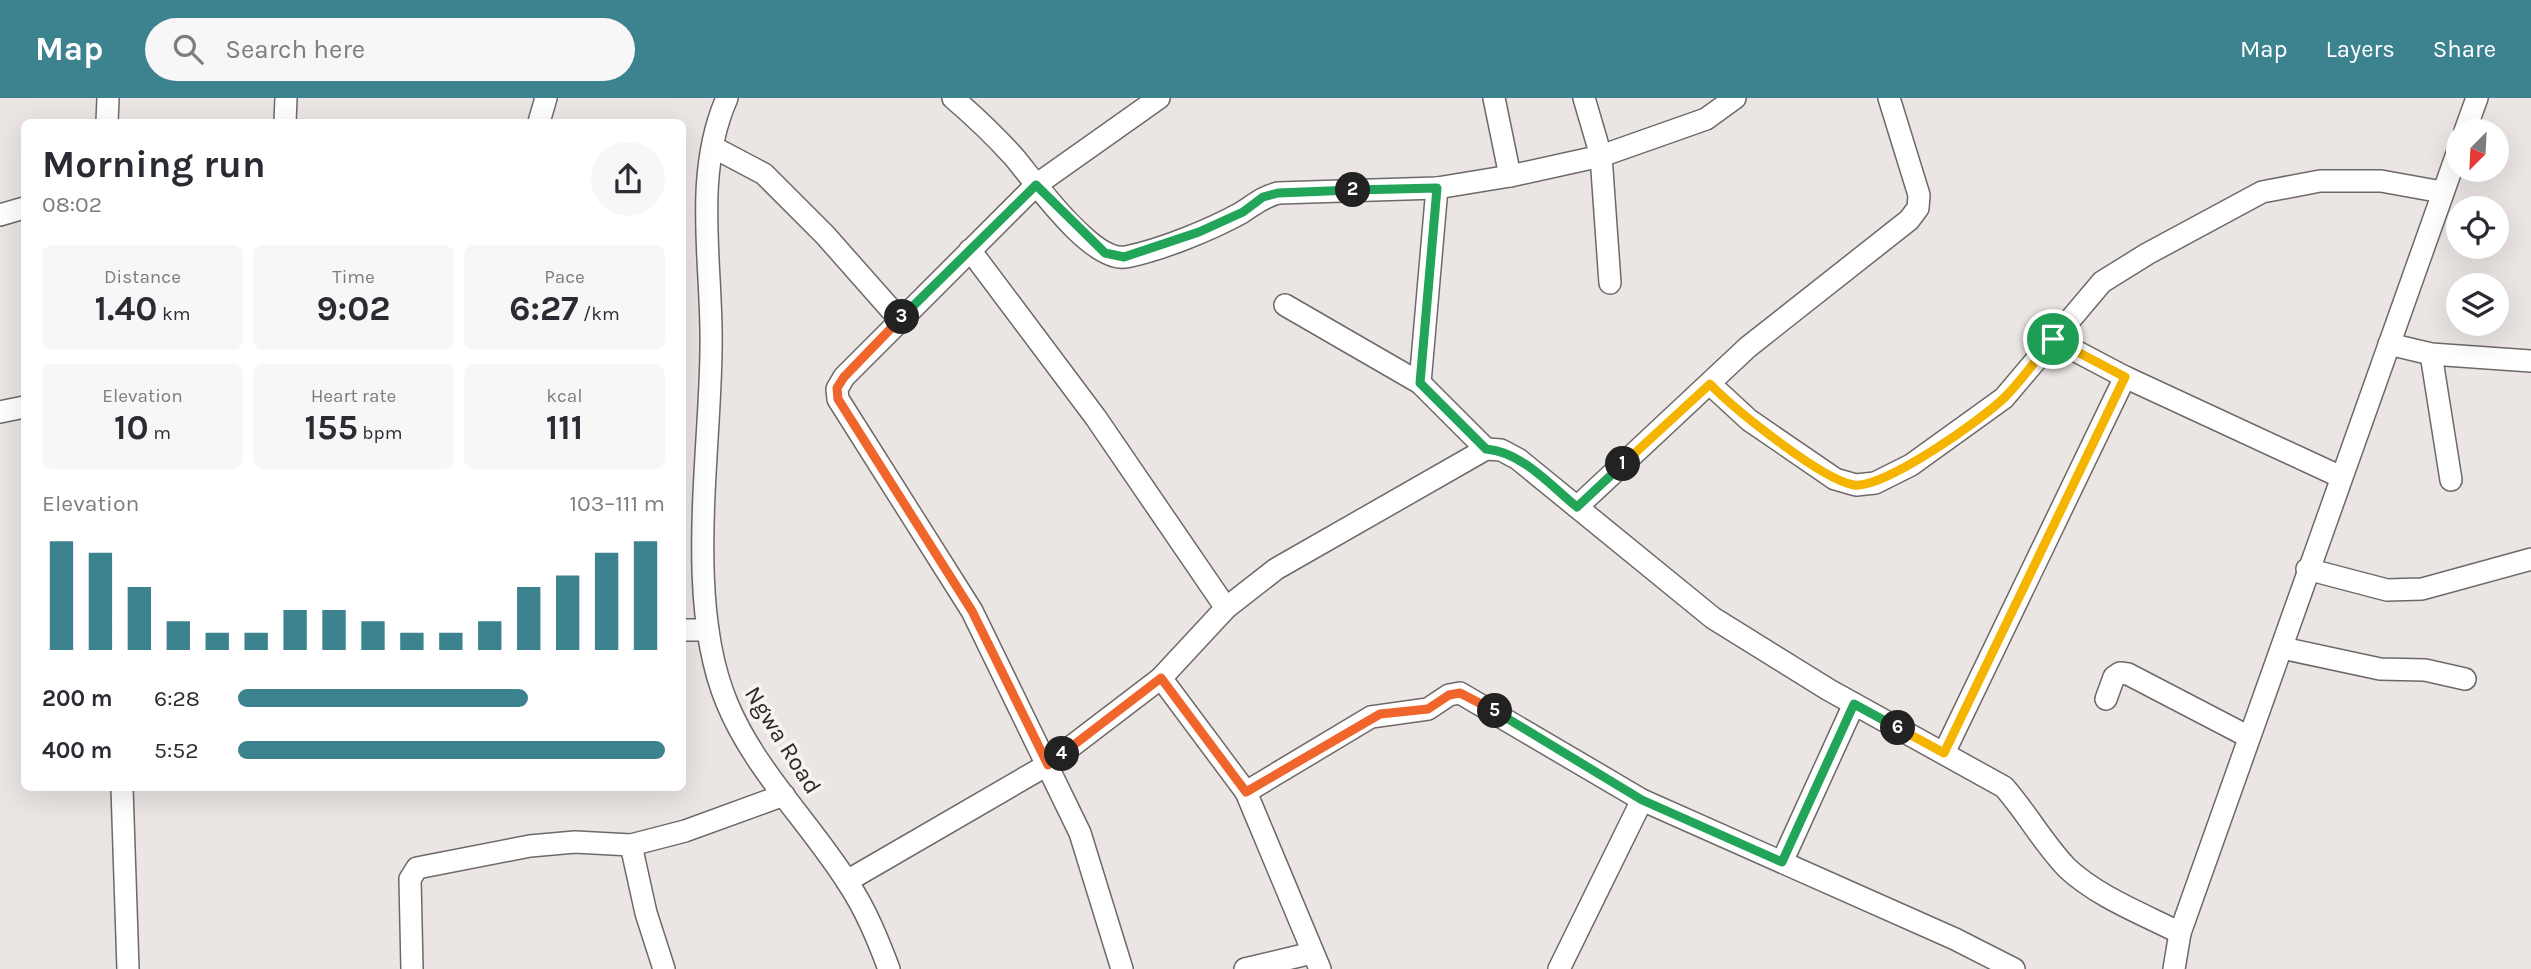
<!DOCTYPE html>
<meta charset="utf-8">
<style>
:root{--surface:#fff;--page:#f7f7f7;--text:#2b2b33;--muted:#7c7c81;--accent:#3d828f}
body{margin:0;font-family:Karla,sans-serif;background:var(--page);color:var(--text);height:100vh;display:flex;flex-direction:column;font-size:26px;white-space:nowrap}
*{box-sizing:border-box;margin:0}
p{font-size:23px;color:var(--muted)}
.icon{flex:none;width:38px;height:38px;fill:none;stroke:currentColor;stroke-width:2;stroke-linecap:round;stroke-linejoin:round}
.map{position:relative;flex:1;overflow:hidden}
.panel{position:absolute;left:21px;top:21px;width:665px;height:672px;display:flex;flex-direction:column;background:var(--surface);border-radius:10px;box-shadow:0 7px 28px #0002}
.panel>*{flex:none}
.needle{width:46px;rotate:204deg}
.tools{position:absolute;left:2446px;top:21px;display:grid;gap:14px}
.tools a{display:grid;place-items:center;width:63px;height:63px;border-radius:50%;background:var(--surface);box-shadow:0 7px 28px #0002;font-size:35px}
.pin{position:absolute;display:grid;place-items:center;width:60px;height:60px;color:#fff;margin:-30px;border:4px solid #fff;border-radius:50%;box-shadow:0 2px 7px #0007}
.km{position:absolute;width:35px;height:35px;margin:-18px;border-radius:50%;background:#222;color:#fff;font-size:19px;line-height:35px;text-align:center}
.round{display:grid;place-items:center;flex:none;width:74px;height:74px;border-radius:37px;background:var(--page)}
.overview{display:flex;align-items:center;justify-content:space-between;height:119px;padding:0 21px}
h1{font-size:38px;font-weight:700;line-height:52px}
.figures{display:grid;grid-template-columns:repeat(3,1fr);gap:10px;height:119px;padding:7px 21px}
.figures div{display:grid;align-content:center;border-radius:10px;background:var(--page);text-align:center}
.figures b{font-size:35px;font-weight:700}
.figures small{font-size:19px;font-weight:400}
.figures p{font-size:19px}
.chart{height:196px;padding:14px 21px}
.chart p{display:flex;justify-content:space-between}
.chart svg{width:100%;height:126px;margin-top:7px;stroke:var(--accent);stroke-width:6}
ul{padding:0 21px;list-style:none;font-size:23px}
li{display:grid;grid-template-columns:112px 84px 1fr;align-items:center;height:52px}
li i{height:18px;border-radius:9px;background:var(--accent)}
header{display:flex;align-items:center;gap:42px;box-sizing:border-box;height:98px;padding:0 35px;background:var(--accent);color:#fff}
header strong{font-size:33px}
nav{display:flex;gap:38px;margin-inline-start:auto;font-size:24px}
.search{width:490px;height:63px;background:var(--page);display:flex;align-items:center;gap:18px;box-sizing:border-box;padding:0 24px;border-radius:38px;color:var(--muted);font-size:26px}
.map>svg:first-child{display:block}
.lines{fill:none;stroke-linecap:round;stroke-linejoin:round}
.minor-casing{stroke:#6e6969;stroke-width:24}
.minor{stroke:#fff;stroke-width:21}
.split-1-casing{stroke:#fff;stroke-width:14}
.split-2-casing{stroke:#fff;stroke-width:14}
.split-3-casing{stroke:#fff;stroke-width:14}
.split-4-casing{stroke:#fff;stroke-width:14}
.split-5-casing{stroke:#fff;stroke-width:14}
.split-6-casing{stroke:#fff;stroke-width:14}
.split-7-casing{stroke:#fff;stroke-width:14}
.split-1{stroke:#f5b400;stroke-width:9}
.split-2{stroke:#22a559;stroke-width:9}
.split-3{stroke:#22a559;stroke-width:9}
.split-4{stroke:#f0652b;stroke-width:9}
.split-5{stroke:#f0652b;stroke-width:9}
.split-6{stroke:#22a559;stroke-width:9}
.split-7{stroke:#f5b400;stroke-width:9}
.labels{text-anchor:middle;stroke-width:7;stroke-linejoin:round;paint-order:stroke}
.street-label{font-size:24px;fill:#2b2929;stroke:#f8f3f1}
</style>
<header>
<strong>Map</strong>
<div class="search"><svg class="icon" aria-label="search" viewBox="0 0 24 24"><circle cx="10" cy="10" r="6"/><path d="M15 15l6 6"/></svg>Search here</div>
<nav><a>Map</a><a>Layers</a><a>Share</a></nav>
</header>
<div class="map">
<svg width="2531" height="871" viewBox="0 0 2531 871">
<rect width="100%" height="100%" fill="#ebe5e4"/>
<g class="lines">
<g class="minor-casing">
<g id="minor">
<path d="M 727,0 C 692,79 713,169 711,252 C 710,359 685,505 727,605 C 754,671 810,725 848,785 C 866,812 878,842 889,871"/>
<path d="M 953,0 C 974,18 995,38 1014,59 C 1035,84 1092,165 1126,159 C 1161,152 1210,132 1241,115 C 1254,107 1262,99 1278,95 L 1437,90 L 1510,78 L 1601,58 L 1706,21 L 1735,0"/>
<polyline points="1494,0 1510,78"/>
<polyline points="1584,0 1601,58 1610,185"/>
<polyline points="107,24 108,0"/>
<polyline points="285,24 286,0"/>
<polyline points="539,24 546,0"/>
<polyline points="2465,33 2477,0"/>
<polyline points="713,49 764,76 825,137 894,215 903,218"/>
<polyline points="0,117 24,110"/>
<polyline points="970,152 1096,320 1226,510"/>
<polyline points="1285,207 1420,285 1486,351"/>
<polyline points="2053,241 2125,279 2341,379"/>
<polyline points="2389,246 2431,256 2531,263"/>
<polyline points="2431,256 2451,382"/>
<polyline points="1420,285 1437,90"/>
<polyline points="1710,286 1749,322 1835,381 1856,387 1875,385 1911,367 2004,300 2102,184 2147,156 2262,94 2320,83 2381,83 2442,94"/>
<polyline points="0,314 24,309"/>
<polyline points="1577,409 1748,249 1909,122 1918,110 1919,97 1889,0"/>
<polyline points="2307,471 2387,492 2422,491 2531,461"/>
<polyline points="682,532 708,532"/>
<polyline points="2282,550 2380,571 2425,572 2465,581"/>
<polyline points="1161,580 1246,694 1320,871"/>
<polyline points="2106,601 2114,579 2120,575 2128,576 2249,639"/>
<polyline points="1944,655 2125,279"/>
<polyline points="122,690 128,871"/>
<polyline points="1246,694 1371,619 1428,611 1449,597 1460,595 1642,702 1955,841 2014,871"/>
<polyline points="631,747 646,815 664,871"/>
<polyline points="1782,764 1854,606"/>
<path d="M 847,783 L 1047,667 L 1161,580 L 1226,510 L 1276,471 L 1486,351 L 1501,352 L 1518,361 L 1713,520 L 1829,592 L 2004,689 C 2027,715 2043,745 2067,770 C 2098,799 2143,816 2180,835"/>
<polyline points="412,871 410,781 417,770 530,748 575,744 631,747 685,733 784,697"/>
<polyline points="1122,871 1080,735 972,513 838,301 837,291 844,279 1036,87 1159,0"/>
<polyline points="1245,871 1312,855"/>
<polyline points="1559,871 1642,702"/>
<polyline points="2174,871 2180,835 2459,50"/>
</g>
</g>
<use href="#minor" class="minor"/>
</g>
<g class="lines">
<g class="split-1-casing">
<path id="split-1" d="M 1623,366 L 1710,286 C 1734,311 1822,382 1854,387 C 1884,391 1983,321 2005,299 C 2023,281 2037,260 2053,241"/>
</g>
<g class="split-2-casing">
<path id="split-2" d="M 1353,92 L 1437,90 L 1420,285 L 1486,351 C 1522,354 1550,387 1577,409 L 1623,366"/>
</g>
<g class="split-3-casing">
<polyline id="split-3" points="902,219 1036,87 1105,155 1124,159 1199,134 1243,114 1263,99 1278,95 1353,92"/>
</g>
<g class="split-4-casing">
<polyline id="split-4" points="902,219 844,279 837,290 838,301 972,513 1048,667 1062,656"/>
</g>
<g class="split-5-casing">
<polyline id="split-5" points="1062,656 1161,580 1246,694 1380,616 1428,611 1449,597 1460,595 1495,613"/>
</g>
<g class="split-6-casing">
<polyline id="split-6" points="1495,613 1642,702 1782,764 1854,606 1898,630"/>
</g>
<g class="split-7-casing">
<polyline id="split-7" points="1898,630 1944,655 2125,279 2053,241"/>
</g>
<use href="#split-1" class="split-1"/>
<use href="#split-2" class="split-2"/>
<use href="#split-3" class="split-3"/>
<use href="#split-4" class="split-4"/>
<use href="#split-5" class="split-5"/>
<use href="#split-6" class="split-6"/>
<use href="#split-7" class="split-7"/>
</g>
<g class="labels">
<g class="street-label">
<text transform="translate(783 642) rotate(58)" y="8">Ngwa Road</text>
</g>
</g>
</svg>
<div class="tools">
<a><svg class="needle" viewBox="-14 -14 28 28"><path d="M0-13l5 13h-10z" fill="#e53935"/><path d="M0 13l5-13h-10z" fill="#7c7c81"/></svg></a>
<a><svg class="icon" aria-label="locate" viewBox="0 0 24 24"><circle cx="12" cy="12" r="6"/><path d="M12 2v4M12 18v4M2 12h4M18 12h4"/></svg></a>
<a><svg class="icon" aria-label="layers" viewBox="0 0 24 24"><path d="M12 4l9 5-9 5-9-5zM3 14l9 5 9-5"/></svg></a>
</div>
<div class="pin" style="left:2053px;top:241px;background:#1e9e55"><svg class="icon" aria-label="arrive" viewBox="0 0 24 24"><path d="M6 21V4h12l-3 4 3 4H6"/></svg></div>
<b class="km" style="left:1623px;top:366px">1</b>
<b class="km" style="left:1353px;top:92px">2</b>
<b class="km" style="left:902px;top:219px">3</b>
<b class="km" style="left:1062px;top:656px">4</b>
<b class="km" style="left:1495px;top:613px">5</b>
<b class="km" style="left:1898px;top:630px">6</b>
<section class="panel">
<div class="overview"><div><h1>Morning run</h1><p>08:02</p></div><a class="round"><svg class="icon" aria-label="share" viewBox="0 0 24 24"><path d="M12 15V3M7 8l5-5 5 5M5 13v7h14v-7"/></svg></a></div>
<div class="figures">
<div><p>Distance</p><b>1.40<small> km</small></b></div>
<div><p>Time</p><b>9:02</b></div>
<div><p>Pace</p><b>6:27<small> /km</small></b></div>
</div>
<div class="figures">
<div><p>Elevation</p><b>10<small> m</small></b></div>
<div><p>Heart rate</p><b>155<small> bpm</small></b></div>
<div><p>kcal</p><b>111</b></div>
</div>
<div class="chart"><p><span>Elevation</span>103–111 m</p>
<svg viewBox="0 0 160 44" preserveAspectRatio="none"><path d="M5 44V6M15 44V10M25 44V22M35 44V34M45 44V38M55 44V38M65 44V30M75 44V30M85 44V34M95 44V38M105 44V38M115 44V34M125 44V22M135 44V18M145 44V10M155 44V6"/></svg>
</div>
<ul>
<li><b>200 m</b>6:28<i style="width:68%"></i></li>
<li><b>400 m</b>5:52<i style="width:100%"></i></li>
</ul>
</section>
</div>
